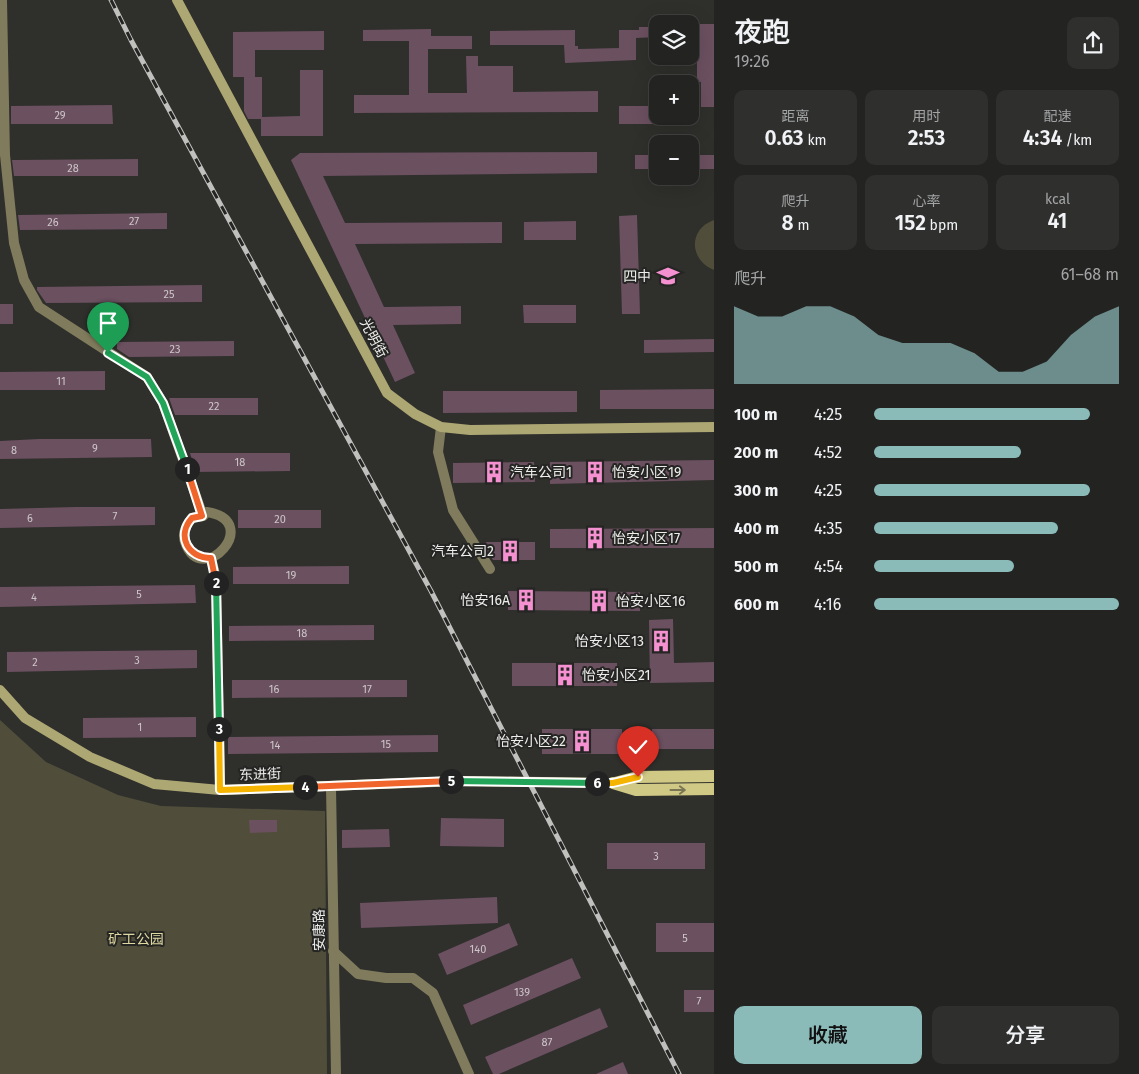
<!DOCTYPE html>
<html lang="zh">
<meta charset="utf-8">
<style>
:root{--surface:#232321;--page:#2f2f2e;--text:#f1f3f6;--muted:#a3a4a5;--line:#40403f;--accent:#8bbbb9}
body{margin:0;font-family:"Fira Sans","Noto Sans SC",sans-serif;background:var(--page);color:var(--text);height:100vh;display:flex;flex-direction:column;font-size:19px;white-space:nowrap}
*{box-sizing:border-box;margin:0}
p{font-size:16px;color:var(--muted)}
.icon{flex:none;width:28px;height:28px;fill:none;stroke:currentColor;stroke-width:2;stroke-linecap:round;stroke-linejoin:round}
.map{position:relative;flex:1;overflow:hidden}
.drawer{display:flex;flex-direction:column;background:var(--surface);width:425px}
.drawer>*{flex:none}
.fabs{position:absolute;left:649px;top:15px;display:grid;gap:10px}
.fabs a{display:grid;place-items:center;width:50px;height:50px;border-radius:10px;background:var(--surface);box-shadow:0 5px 20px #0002,0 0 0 1px var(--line);font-size:25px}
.pin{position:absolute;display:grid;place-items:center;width:42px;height:42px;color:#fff;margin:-51px -21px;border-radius:50% 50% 50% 0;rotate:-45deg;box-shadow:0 0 5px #0007}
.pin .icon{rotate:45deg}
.km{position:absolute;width:25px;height:25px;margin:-12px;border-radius:50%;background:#222;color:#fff;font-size:14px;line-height:25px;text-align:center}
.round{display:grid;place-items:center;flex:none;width:52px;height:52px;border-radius:10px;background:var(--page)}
.headline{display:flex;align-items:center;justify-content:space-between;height:85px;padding:0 20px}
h1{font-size:28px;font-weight:600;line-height:38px}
.figures{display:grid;grid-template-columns:repeat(3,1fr);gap:8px;height:85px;padding:5px 20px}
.figures div{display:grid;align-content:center;border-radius:10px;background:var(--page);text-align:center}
.figures b{font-size:21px;font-weight:600}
.figures small{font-size:14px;font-weight:400}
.figures p{font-size:14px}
.chart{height:140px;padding:10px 20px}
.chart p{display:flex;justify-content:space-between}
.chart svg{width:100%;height:90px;margin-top:5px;fill:var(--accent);opacity:.7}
.cta{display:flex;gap:10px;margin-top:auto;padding:10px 20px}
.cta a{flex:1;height:58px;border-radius:10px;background:var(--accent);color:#111;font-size:20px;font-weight:600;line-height:58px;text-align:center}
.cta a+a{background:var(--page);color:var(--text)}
ul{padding:0 20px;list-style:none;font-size:16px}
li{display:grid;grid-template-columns:80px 60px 1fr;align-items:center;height:38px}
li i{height:12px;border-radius:6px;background:var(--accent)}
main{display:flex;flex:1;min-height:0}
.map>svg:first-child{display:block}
.green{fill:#504e3a}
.building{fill:#6b5060}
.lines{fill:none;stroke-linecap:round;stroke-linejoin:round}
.street{stroke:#7f7b5c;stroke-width:10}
.secondary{stroke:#ada773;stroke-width:10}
.primary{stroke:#d0c885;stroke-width:12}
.rail-casing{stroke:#c0c0be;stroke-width:5}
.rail{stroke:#252523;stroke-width:3;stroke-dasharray:9;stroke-linecap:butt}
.oneway{stroke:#7a7654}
.split-1-casing{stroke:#fff;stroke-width:10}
.split-2-casing{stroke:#fff;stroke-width:10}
.split-3-casing{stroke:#fff;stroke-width:10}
.split-4-casing{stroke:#fff;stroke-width:10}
.split-5-casing{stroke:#fff;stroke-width:10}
.split-6-casing{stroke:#fff;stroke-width:10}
.split-7-casing{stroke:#fff;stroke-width:10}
.split-1{stroke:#22a559;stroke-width:6}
.split-2{stroke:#f0652b;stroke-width:6}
.split-3{stroke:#22a559;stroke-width:6}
.split-4{stroke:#f5b400;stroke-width:6}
.split-5{stroke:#f0652b;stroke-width:6}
.split-6{stroke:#22a559;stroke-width:6}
.split-7{stroke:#f5b400;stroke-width:6}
.labels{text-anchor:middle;stroke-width:4;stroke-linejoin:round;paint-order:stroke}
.number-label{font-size:11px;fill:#ccc6c8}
.poi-label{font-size:14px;fill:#ededeb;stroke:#252523;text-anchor:end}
.street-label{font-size:14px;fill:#ededeb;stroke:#252523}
.park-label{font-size:14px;fill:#ded7a0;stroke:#252523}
</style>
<main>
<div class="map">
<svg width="714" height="1074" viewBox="0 0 714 1074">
<rect width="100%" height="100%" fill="#2f2f2c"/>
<g class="green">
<path d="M 714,220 L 714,270 C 689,260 688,229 714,220 Z"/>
<polygon points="0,720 46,762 118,795 161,806 325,811 327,1074 0,1074"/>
</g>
<g class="building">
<polygon points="692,24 714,24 714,107 701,107 701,82 697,82 697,40 692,40"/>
<polygon points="639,27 658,27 658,37 636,38 636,60 565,63 564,45 490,45 490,31 575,30 575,46 578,46 578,49 619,48 619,30 639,30"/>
<polygon points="431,29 431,36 472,36 472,49 428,49 428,93 467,93 466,56 478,56 478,66 513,66 513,92 598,91 598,112 354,113 354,95 409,95 409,41 363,41 363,30"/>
<polygon points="324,31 324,50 255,50 255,77 262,77 262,117 300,116 300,70 323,70 323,136 261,136 261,119 248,119 244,111 244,77 233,77 233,32"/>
<polygon points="112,105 113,124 11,124 11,106"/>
<polygon points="619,106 658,106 658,116 689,116 689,124 619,124"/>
<polygon points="597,152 597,173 323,176 345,223 502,222 502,243 355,244 384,307 461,306 461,324 393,325 415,373 395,382 291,160 300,153"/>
<rect x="635" y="155" width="23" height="14"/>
<rect x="690" y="155" width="24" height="14"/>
<polygon points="138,159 138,176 14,176 12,160"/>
<polygon points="167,213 167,229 20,230 18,215"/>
<polygon points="637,215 640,314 622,314 619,216"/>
<polygon points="576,221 576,240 524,240 524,222"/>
<polygon points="202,285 202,302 46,303 37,290 37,287"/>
<rect x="0" y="304" width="13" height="20"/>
<polygon points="523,305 576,305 576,323 524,323"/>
<polygon points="714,339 714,352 644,353 644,340"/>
<polygon points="234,341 234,356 129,357 117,349 117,342"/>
<polygon points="105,371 105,390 0,390 0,372"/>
<polygon points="714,389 714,409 600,409 600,390"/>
<polygon points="443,391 577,391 577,412 443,413"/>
<polygon points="169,398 258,398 258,415 175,415"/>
<polygon points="39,439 151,439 152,457 0,459 0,441"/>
<polygon points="190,453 290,453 290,471 195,472"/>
<polygon points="714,460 714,480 550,484 550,462"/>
<polygon points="534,462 535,482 453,483 453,463"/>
<polygon points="75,507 155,507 155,525 0,528 0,509"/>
<rect x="238" y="510" width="83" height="18"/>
<polygon points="714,528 714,548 550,548 550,529"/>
<polygon points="486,542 535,542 535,560 493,560 486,550"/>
<polygon points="349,566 349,584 233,584 233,567"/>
<polygon points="195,585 196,603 0,607 0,587"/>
<polygon points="508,591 640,592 640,611 508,610"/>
<polygon points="673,619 674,663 714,662 714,682 650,683 649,620"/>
<polygon points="374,625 374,640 229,641 229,626"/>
<polygon points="197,650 197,668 7,672 7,652"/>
<rect x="512" y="663" width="105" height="23"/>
<polygon points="232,680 407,680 407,697 232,698"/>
<polygon points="196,717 196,737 83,738 83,718"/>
<rect x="542" y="729" width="80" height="25"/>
<rect x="652" y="729" width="62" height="20"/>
<polygon points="438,735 438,752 228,754 228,737"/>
<polygon points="441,818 504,819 504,847 440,846"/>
<polygon points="249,820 277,820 277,832 250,833"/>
<polygon points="389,829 390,847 342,848 342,830"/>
<rect x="607" y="843" width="98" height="26"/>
<polygon points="497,897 498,923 361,928 360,903"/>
<polygon points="509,923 518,945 447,975 438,954"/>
<rect x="656" y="923" width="58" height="29"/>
<polygon points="572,958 581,978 471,1025 463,1005"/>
<rect x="684" y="990" width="30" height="22"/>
<polygon points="600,1008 608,1027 499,1074 493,1074 485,1057"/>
<polygon points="623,1062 628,1074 596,1074"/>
</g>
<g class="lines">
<g class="street">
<polyline points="2,0 5,155 14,243 24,280 39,307 147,377 163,403 203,516"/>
<polyline points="441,427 438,452 453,510 490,569"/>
<path d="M 207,512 C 264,521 202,590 185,542 C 182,533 186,525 192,518 L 203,516 Z"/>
<polyline points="211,558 216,578 220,790"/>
<polyline points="331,787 336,1074"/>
<polyline points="333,951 358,974 386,978 413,978 433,993 469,1074"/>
</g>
<g class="secondary">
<polyline points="177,0 387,393 415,414 441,427 470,430 714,427"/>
<polyline points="0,690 25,718 90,757 154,784 220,790 461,781 613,783"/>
</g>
<g class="primary">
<polyline points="613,783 636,790 714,789"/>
<polyline points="615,783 638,777 714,776"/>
</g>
<g class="rail-casing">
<polyline id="rail" points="111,0 131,40 431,591 679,1074"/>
</g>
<use href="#rail" class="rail"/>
</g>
<defs><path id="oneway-shaft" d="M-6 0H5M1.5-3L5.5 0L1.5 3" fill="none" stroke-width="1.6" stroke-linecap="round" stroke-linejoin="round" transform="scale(1.25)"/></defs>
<use class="oneway" href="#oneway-shaft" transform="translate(678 790)"/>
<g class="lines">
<g class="split-1-casing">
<polyline id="split-1" points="108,353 147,377 163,403 187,469"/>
</g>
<g class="split-2-casing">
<path id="split-2" d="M 187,469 L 202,516 L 192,518 C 176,536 188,558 211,558 L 216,583"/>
</g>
<g class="split-3-casing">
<polyline id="split-3" points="216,583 219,729"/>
</g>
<g class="split-4-casing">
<polyline id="split-4" points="219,729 220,790 305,787"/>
</g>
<g class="split-5-casing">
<polyline id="split-5" points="305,787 451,781"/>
</g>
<g class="split-6-casing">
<polyline id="split-6" points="451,781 597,783"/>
</g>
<g class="split-7-casing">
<polyline id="split-7" points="597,783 613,783 638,777"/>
</g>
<use href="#split-1" class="split-1"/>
<use href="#split-2" class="split-2"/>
<use href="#split-3" class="split-3"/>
<use href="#split-4" class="split-4"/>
<use href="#split-5" class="split-5"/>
<use href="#split-6" class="split-6"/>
<use href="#split-7" class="split-7"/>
</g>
<defs>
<g id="school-bare" transform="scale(1.725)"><path d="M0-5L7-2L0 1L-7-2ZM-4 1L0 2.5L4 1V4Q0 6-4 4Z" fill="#f590d1" stroke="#252523" stroke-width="2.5" paint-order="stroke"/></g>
<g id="building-bare" transform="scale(1.725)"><path d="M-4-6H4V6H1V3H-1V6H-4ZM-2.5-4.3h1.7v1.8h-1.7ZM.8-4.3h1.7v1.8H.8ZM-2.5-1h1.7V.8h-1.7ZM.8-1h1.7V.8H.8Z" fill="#f590d1" stroke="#252523" stroke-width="2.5" paint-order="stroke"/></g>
</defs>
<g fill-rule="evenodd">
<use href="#school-bare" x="668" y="276"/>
<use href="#building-bare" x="494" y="472"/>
<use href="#building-bare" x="595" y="472"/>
<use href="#building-bare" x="595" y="538"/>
<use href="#building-bare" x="510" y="551"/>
<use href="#building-bare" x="526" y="600"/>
<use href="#building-bare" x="599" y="601"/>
<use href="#building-bare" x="661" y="641"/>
<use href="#building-bare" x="565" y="675"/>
<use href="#building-bare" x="582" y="741"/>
</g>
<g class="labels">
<g class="number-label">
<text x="60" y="119">29</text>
<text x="73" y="172">28</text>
<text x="134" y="225">27</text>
<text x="53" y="226">26</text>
<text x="169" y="298">25</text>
<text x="175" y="353">23</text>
<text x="61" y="385">11</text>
<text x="214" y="410">22</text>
<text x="95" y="452">9</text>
<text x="14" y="454">8</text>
<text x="240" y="466">18</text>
<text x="115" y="520">7</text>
<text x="30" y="522">6</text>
<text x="280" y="523">20</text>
<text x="291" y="579">19</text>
<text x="139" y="598">5</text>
<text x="34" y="601">4</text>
<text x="302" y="637">18</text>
<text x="137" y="664">3</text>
<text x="35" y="666">2</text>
<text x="274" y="693">16</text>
<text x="367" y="693">17</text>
<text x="140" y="731">1</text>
<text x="386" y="748">15</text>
<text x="275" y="749">14</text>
<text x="656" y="860">3</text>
<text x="685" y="942">5</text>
<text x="478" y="953">140</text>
<text x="522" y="996">139</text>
<text x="699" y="1005">7</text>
<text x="547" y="1046">87</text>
</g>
<g class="poi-label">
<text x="651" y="281">四中</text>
<text x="510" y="477" text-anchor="start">汽车公司1</text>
<text x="612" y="477" text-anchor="start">怡安小区19</text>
<text x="612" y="543" text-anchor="start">怡安小区17</text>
<text x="494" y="556">汽车公司2</text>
<text x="510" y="605">怡安16A</text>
<text x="616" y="606" text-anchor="start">怡安小区16</text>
<text x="644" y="646">怡安小区13</text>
<text x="582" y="680" text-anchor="start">怡安小区21</text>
<text x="566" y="746">怡安小区22</text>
</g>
<g class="street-label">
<text transform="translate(374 338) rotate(62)" y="5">光明街</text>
<text transform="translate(260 774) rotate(-2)" y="5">东进街</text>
<text transform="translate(319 930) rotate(-91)" y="5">安康路</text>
</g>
<g class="park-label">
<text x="136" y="944">矿工公园</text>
</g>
</g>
</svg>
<div class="fabs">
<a><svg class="icon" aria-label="layers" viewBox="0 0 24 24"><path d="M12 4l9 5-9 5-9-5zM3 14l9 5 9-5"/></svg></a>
<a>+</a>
<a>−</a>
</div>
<div class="pin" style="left:108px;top:353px;background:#1e9e55"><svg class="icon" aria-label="arrive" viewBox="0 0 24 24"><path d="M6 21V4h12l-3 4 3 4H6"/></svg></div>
<div class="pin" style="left:638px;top:777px;background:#d93025"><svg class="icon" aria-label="check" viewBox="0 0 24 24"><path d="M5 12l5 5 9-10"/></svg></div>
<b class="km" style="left:187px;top:469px">1</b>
<b class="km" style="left:216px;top:583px">2</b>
<b class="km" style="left:219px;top:729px">3</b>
<b class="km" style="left:305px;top:787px">4</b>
<b class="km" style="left:451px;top:781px">5</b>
<b class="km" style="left:597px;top:783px">6</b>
</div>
<section class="drawer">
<div class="headline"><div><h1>夜跑</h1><p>19:26</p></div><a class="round"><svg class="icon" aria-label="share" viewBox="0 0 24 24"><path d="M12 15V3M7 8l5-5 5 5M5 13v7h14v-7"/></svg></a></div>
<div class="figures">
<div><p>距离</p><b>0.63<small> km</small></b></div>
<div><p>用时</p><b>2:53</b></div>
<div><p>配速</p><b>4:34<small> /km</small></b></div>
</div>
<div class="figures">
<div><p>爬升</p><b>8<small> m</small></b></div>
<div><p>心率</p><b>152<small> bpm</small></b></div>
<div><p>kcal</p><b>41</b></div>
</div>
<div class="chart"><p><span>爬升</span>61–68 m</p>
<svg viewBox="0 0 160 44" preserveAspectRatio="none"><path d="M0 44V6L10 11L20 11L30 6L40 6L50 11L60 20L70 24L80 24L90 24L100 29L110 38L120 38L130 33L140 20L150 11L160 6V44z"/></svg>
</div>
<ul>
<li><b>100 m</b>4:25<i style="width:88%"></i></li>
<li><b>200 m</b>4:52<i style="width:60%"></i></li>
<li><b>300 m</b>4:25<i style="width:88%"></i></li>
<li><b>400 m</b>4:35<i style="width:75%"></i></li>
<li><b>500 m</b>4:54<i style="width:57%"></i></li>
<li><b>600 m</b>4:16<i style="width:100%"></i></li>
</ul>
<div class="cta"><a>收藏</a><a>分享</a></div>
</section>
</main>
